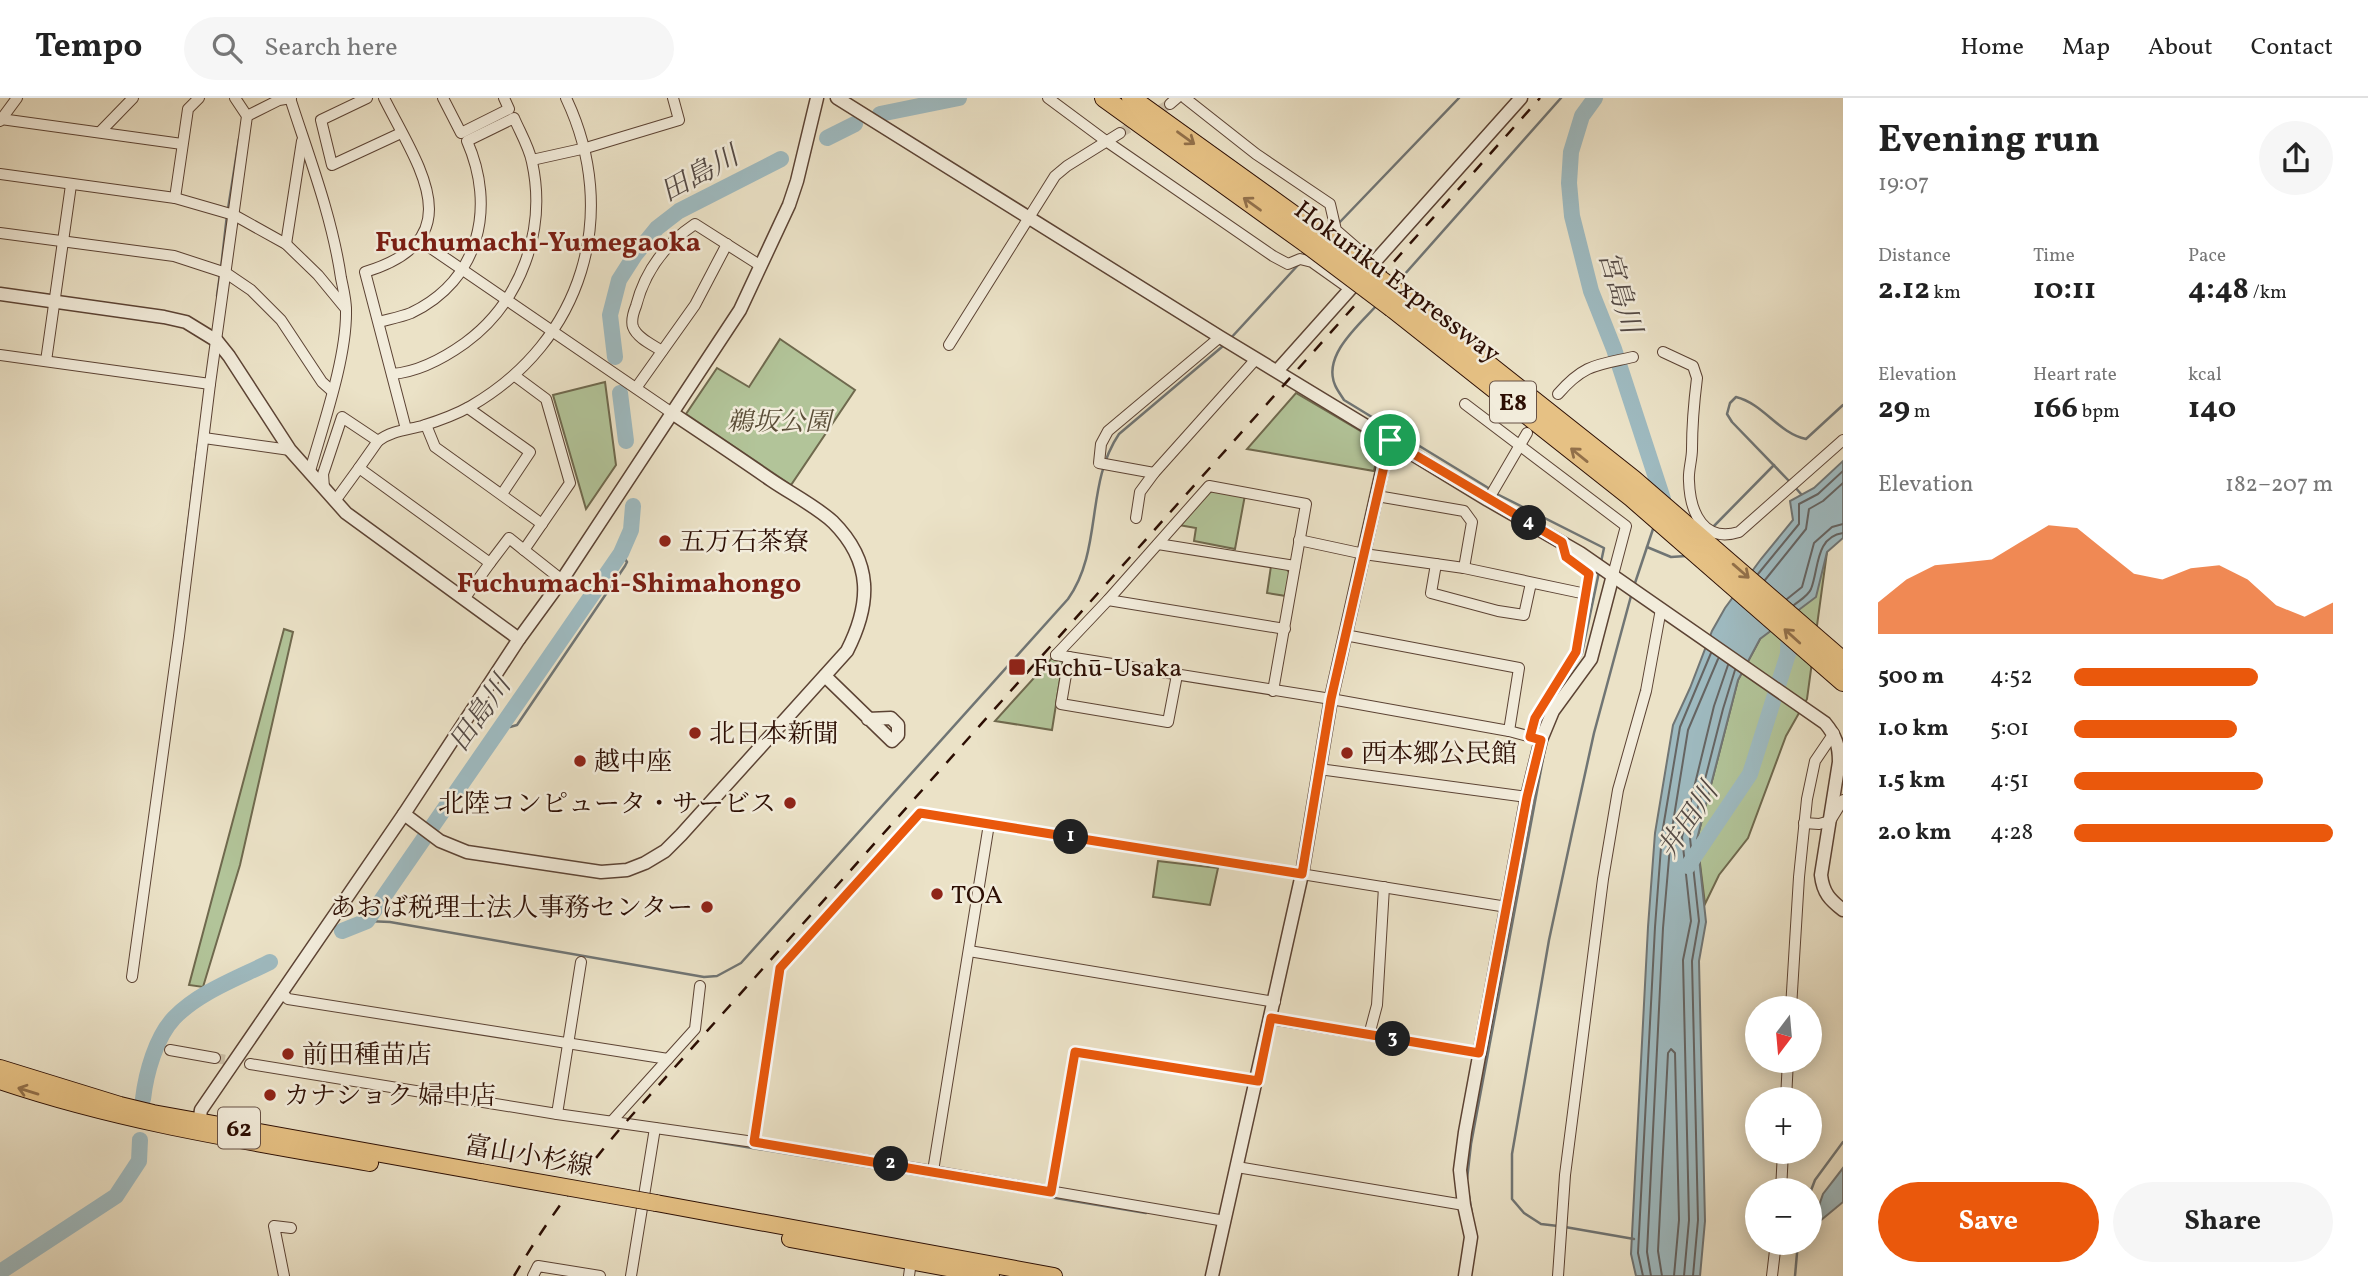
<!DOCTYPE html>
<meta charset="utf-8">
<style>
:root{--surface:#fff;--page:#f6f6f6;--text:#222;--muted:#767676;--line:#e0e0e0;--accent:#ea580c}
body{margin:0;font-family:Vollkorn,"Noto Serif JP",serif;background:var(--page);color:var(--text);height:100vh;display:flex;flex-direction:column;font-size:26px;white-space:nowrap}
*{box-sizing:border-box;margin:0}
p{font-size:23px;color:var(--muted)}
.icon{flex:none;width:38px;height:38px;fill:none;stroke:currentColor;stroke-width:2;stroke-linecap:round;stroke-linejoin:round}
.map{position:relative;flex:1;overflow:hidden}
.details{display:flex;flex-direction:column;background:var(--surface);width:525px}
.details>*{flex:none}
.needle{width:46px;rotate:196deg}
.controls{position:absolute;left:1745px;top:898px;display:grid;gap:14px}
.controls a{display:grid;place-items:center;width:77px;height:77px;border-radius:50%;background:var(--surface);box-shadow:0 4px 18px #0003;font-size:35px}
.pin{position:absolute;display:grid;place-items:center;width:60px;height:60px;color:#fff;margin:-30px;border:4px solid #fff;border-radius:50%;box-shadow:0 2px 7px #0007}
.km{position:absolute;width:35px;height:35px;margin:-18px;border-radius:50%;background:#222;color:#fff;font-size:19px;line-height:35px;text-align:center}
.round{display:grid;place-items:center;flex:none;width:74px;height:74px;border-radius:37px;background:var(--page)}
.summary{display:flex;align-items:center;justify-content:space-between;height:119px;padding:0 35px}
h1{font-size:38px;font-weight:700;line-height:52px}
.stats{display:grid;grid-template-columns:repeat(3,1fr);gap:10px;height:119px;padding:7px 35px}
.stats div{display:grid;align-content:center}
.stats b{font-size:30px;font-weight:700}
.stats small{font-size:19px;font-weight:400}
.stats p{font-size:19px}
.chart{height:196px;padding:14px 35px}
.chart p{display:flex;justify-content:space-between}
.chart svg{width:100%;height:126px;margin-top:7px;fill:var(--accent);opacity:.7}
.cta{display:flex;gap:14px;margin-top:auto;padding:14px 35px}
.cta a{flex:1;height:80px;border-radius:42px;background:var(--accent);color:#fff;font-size:28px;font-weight:700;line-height:80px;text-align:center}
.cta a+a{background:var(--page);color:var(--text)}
ul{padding:0 35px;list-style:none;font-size:23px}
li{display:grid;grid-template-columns:112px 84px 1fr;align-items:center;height:52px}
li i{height:18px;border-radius:9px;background:var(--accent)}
header{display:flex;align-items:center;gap:42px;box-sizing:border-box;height:98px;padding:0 35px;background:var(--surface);border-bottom:2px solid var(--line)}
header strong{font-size:33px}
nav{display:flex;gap:38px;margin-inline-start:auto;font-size:24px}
.search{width:490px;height:63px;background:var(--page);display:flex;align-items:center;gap:18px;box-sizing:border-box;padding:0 24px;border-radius:38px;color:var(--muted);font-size:26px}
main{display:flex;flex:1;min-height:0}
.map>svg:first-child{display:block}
.green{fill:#b2c499;stroke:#6f694e;stroke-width:2}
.water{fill:#9ebac0;stroke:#707574;stroke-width:2}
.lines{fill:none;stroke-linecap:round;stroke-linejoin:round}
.shore{stroke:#656462;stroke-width:2}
.stream{stroke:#707574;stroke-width:2.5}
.river{stroke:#9ebac0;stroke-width:16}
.minor-tunnel{stroke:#cec2aa;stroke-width:10;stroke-dasharray:10 5;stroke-linecap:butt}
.minor-casing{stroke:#5c4334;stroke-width:12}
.tertiary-casing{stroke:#5c4334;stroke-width:15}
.primary-casing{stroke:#2c0e03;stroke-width:18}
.motorway-casing{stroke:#2c0e03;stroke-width:20}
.minor{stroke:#f2ecdb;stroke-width:10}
.tertiary{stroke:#f2ecdb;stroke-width:12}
.primary{stroke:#e6c184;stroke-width:16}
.motorway{stroke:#e6c184;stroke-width:18}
.rail{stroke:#2c0e03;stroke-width:2.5;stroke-dasharray:12 12;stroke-linecap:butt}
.primary-bridge-casing{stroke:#2c0e03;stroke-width:18;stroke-linecap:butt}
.motorway-bridge-casing{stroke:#2c0e03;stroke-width:20;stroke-linecap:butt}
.primary-bridge{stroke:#e6c184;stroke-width:16}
.motorway-bridge{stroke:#e6c184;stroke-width:18}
.oneway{stroke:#92704a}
.route-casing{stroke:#fff;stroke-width:14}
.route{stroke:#ea580c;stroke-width:9}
.poi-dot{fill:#8f2418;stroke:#f2ecdb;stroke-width:2.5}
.labels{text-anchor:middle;stroke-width:5;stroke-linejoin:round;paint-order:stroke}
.shield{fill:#f2ecdb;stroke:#675144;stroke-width:2}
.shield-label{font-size:24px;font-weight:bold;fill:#2c0e03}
.street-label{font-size:26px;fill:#2c0e03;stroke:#f2ecdb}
.park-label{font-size:26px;font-style:italic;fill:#5b4e38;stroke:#f2ecdb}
.poi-label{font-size:26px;fill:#2c0e03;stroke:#f2ecdb;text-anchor:start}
.water-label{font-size:28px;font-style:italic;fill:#544a45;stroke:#f2ecdb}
.neighbourhood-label{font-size:28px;font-weight:bold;fill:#7a1f14;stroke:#f2ecdb}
</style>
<header>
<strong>Tempo</strong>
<div class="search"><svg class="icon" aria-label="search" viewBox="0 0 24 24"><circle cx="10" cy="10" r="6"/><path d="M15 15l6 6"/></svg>Search here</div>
<nav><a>Home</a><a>Map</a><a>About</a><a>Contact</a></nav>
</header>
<main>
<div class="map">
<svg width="1843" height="1178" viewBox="0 0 1843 1178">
<rect width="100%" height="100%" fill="#ebe2c7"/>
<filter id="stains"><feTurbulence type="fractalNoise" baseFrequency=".00286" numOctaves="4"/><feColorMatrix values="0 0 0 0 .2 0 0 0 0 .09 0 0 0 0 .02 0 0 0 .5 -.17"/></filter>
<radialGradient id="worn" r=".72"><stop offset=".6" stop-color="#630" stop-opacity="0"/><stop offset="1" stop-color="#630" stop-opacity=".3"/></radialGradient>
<g class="green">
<polygon points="780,241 855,292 791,387 686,316 717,270 749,289"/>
<polygon points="605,284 616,367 586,411 553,297"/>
<polygon points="1296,295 1374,341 1378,354 1374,373 1247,351"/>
<polygon points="1215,392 1245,397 1235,451 1194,443 1196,430 1179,427 1208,395"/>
<polygon points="1827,454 1807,601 1786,638 1748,740 1719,777 1705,806 1697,741 1738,582 1760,541"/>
<polygon points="1271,468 1286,470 1290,476 1286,498 1267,495"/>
<polygon points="284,531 293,534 240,767 203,889 189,887"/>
<polygon points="1052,560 1063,562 1052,632 995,623"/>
<polygon points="1158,763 1218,770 1210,807 1153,799"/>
</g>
<g class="water">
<polygon points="1843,363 1843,440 1827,454 1816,499 1760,541 1738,582 1697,741 1706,824 1699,863 1705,1123 1700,1178 1636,1178 1631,1156 1648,829 1655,735 1673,627 1690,590 1712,533 1725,510 1761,461 1793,422 1790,403 1814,390"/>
<polygon points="1843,1070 1843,1104 1820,1123 1814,1122 1823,1096"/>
</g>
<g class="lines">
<g class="shore">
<polyline points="1758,476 1799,426 1799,406 1818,396 1843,373"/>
<polyline points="1765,482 1806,431 1809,411 1823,403 1843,385"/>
<polyline points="1787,501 1802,489 1814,445 1832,429 1843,426"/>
<path d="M 1794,507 C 1800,502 1808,498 1811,491 C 1819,471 1815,439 1843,435"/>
<polyline points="1643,1178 1638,1155 1655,829 1662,736 1680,629 1711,555"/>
<polyline points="1651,1178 1647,1154 1663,830 1671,737 1688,632 1718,561"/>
<polyline points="1662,1178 1658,1153 1668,955 1671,951 1675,955 1679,1122 1674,1178"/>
<polyline points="1684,1178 1689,1122 1683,862 1691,823 1682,739 1714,608 1728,567"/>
<polyline points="1693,1178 1698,1122 1692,863 1699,823 1690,740 1723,611 1735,572"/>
</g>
<g class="stream">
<polyline points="228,111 239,41"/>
<polyline points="1338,126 1459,0"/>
<polyline points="221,170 227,117"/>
<polyline points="1396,186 1561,0"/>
<polyline points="217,198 220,176"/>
<path d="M 1377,207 C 1360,226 1322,257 1335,287 C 1337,292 1341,297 1344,302 L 1490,391"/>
<polyline points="1230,241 1299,166"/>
<path d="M 1790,384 L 1732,324 L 1727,316 L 1730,305 L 1736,299 C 1764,306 1778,335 1806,341 L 1843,307"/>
<polyline points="1794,388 1801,396"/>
<polyline points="1495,395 1604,450 1601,464"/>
<polyline points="1712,430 1774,367"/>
<polyline points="1647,449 1671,459 1686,458"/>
<polyline points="181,486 198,346"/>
<polyline points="1634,488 1654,428"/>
<polyline points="504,625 510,629 517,627 625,468 627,464 621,455"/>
<polyline points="1538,635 1537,632 1543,617 1582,555 1599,474"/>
<path d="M 367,823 L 390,824 L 704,879 L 717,878 L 741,865 L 1068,501 C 1103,452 1085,386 1119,336 L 1223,248"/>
<polyline points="680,1038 1146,1115"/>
<polyline points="1467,1081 1471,1046 1545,650 1544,647"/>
<polyline points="1810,1095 1815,1082 1843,1044"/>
<polyline points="1469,1098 1472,1116"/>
<polyline points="1558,1128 1541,1126 1524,1115 1512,1101 1512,1056 1549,842 1572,735 1594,635 1631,498"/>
<polyline points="1565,1129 1634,1141"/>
<polyline points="0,1174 5,1178"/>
<polyline points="1795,1178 1798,1144"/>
</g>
<g class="river">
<polyline points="1595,0 1582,18 1571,54 1569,85 1572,118 1591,193 1614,251 1663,401"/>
<polyline points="880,16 959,0"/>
<polyline points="827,40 855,26"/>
<polyline points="615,259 610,217 619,182 635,157 657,130 679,113 781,61"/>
<polyline points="620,295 626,343"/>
<polyline points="1688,768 1750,676 1788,556 1789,528"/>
<polyline points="342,833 367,823 621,455 631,432 633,408"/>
<path d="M 143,1001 C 146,975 156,939 174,920 C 199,894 238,880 270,864"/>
<polyline points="0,1174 116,1098 139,1063 140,1042"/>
</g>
<g class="minor-tunnel">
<polyline points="1120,35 1170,6"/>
<polyline points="215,960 250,966"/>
</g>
<g class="minor-casing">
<g id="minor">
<path d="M 290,0 C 309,59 332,118 341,180 C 343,190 346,201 346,212 C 347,259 323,327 310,373"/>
<polyline points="367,0 321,22 332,67 401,35"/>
<path d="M 384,0 C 418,68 474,141 365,174 L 406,331"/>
<polyline points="443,0 461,35 509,11 504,0"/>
<polyline points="1048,0 1106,43 1273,158 1288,166 1300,161 1312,164 1350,191"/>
<polyline points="1185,0 1256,56 1330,106 1336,132 1374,165"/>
<polyline points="1170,6 1177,0"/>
<polyline points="247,18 279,2 291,0"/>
<polyline points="1,21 182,46"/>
<polyline points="0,23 17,0"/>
<polyline points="100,34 133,0"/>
<polyline points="532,62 586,50 679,22 673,0"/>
<polyline points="0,76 175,100 234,117 286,146 318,177 346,211"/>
<polyline points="175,100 188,11 199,0"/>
<polyline points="0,135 174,158 226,175 251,192 281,222 322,284 332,293"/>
<polyline points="419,142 672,315"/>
<polyline points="286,146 302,43"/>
<path d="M 379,224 C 390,221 401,219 411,215 C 480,182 496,109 467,43 L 514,20 C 520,34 529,49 532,64 C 547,132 521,204 465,245 C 444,260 419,274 392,276"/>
<polyline points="949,247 1055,78 1067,68 1120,35"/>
<path d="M 662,253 C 653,247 637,240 633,229 C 631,223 634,213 636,208 C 645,173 665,146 695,126 L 761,168"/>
<path d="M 1663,254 L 1693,268 L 1697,280 C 1694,304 1692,327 1692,351 C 1692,362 1688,373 1689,383 C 1690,415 1704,445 1739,434 L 1843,342"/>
<polyline points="0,257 210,286"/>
<polyline points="46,263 71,87"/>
<polyline points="515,278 546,301 570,385 524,452 562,482"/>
<polyline points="636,290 695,207 727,146"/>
<path d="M 1558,296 C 1584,266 1597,267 1633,259"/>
<polyline points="1465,306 1626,428 1613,477"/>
<polyline points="468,310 530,354 502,396"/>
<polyline points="426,327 435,349 542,426"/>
<polyline points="204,340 290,352"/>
<path d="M 378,343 C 391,333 406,332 422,328 C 438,323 457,316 471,308 C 583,243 621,116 566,0"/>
<polyline points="1154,375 1099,365 1101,346 1108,333 1220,239"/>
<polyline points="324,390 323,376 342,319 378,343 359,370 490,465 464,501"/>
<polyline points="1377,398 1464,413 1472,424 1464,470"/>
<polyline points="1488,402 1527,335"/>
<polyline points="335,403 359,370"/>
<polyline points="1136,420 1140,394 1154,375 1256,261"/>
<polyline points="1299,442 1364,456 1464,470 1586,496"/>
<polyline points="1158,446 1295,468"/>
<polyline points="490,465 509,440 524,452"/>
<polyline points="1436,466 1431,495 1498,513 1524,517 1531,485"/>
<polyline points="1108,502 1285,531"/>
<polyline points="1056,557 1331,601 1509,633 1519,570 1345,537"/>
<polyline points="1056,557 1108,502 1209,388 1306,406 1273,593"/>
<polyline points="1069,559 1061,606 1168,624 1177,577"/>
<polyline points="1509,633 1535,640"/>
<polyline points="1530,639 1535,620 1576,554 1589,476 1566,459 1562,444"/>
<polyline points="1319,671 1527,699"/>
<polyline points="1804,725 1819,726 1830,723 1843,702"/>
<polyline points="969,853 1275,904"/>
<polyline points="132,879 179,538 210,286 247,18 235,0"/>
<polyline points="281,894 288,901 668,961"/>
<polyline points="1791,910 1799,779 1807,701 1815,663 1834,635"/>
<polyline points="1271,921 1479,955"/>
<polyline points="1369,937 1377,907 1384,789"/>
<polyline points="170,952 215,960"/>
<polyline points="250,966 557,1016 754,1044 933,1073 1225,1123"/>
<polyline points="1786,1001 1788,962"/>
<polyline points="557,1016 581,864"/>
<polyline points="612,1023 695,931 700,888"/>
<polyline points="754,1044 780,870 920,715 1507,809"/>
<polyline points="1237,1069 1464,1107"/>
<polyline points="933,1073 989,726"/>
<polyline points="1781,1092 1783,1054"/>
<polyline points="1051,1094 1075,954 1257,983"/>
<polyline points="284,1178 274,1128 291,1130"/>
<polyline points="533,1178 538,1168 600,1178"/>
<polyline points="631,1178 655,1030"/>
<polyline points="909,1178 911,1163"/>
<polyline points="1558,1178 1565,1077 1603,781 1618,692 1646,593 1661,511"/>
<polyline points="1772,1178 1776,1144"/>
</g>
</g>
<g class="tertiary-casing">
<g id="tertiary">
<path d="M 837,0 L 1220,239 L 1488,402 L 1580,455 L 1825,625 C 1836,638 1839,648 1839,664 L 1821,777 C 1823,795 1830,802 1843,812"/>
<polyline points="0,196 164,219 186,224 217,243 229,258 290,352 346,415 519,541"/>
<polyline points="1277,273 1521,0"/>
<polyline points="825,578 892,643 898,637 898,627 891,620 868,621"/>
<path d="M 404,716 L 440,743 L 467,754 L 601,774 L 627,772 L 645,765 L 665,753 L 681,737 L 847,553 C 871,506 873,464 833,424 C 817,409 790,395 771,382 C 738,359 705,337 672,315"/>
<polyline points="198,1031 201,1012 404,716 519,541 562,482 740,212 789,107 797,83 817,0"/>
<polyline points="1212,1178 1302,776 1331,601 1389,342"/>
<polyline points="1465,1178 1471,1139 1464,1107 1460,1072 1465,1034 1527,699 1541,642 1553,613 1591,561 1613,477"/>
</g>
</g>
<g class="primary-casing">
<g id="primary">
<polyline points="0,970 120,1007 153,1015 481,1074"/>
<path d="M 0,983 C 121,1024 245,1043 370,1065"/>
<polyline points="656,1105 1054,1178"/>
<polyline points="790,1141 991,1178"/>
</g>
</g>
<g class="motorway-casing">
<g id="motorway">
<polyline points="1104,0 1307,146"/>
<polyline points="1131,0 1316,133"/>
<polyline points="1402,198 1633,381 1843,563"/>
<polyline points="1392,210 1632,400 1843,584"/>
</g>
</g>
<use href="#minor" class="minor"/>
<use href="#tertiary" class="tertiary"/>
<use href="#primary" class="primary"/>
<use href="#motorway" class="motorway"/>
<path class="rail" d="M 514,1178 C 546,1123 584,1073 625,1025 L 1540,0"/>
<g class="primary-bridge-casing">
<polyline id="primary-bridge" points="481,1074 656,1105"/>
</g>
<g class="motorway-bridge-casing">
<g id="motorway-bridge">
<polyline points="1316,133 1402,198"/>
<polyline points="1307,146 1392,210"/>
</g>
</g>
<use href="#primary-bridge" class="primary-bridge"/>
<use href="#motorway-bridge" class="motorway-bridge"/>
</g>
<defs><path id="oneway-shaft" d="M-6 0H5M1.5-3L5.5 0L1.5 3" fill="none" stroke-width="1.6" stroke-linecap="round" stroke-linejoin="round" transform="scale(1.75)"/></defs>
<g class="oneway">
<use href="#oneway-shaft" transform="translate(1186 40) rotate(36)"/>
<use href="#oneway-shaft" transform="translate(1252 106) rotate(-144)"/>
<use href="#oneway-shaft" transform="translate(1579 357) rotate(-141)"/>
<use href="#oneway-shaft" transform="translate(1741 473) rotate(41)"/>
<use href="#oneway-shaft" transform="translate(1792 538) rotate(-138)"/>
<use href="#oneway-shaft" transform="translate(28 993) rotate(-163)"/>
</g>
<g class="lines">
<g class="route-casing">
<polygon id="route" points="1390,342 1562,444 1566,459 1589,476 1576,554 1535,620 1530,639 1541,642 1527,699 1479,955 1271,920 1258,983 1075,954 1051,1094 754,1044 780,870 920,715 1302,776 1331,601"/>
</g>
<use href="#route" class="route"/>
</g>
<g class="poi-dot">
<circle cx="665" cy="443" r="7"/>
<rect x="1008" y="560" width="18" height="18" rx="3.5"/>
<circle cx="695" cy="635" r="7"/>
<circle cx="1347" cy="655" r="7"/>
<circle cx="580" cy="663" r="7"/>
<circle cx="790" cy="705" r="7"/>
<circle cx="937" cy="796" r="7"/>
<circle cx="707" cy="809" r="7"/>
<circle cx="288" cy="956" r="7"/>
<circle cx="270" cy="997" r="7"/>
</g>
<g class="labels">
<g class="shield">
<rect x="1490" y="283.5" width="46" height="41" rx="5"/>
<rect x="218" y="1009.5" width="42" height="41" rx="5"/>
</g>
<g class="shield-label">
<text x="1513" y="312">E8</text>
<text x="239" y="1038">62</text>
</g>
<g class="street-label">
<text transform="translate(1398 183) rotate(37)" y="9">Hokuriku Expressway</text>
<text transform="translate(529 1057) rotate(10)" y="9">富山小杉線</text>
</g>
<g class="park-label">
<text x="779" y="332">鵜坂公園</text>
</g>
<g class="poi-label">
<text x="679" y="452">五万石茶寮</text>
<text x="1033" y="578">Fuchū-Usaka</text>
<text x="709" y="644">北日本新聞</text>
<text x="1361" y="664">西本郷公民館</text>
<text x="594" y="672">越中座</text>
<text x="776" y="714" text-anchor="end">北陸コンピュータ・サービス</text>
<text x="951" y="805">TOA</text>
<text x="693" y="818" text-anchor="end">あおば税理士法人事務センター</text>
<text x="302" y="965">前田種苗店</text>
<text x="284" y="1006">カナショク 婦中店</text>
</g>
<g class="water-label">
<text transform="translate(699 75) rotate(-29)" y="10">田島川</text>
<text transform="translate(1621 194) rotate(73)" y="10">宮島川</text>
<text transform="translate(479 615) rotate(-55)" y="10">田島川</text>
<text transform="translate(1687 722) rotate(-56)" y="10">井田川</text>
</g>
<g class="neighbourhood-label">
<text x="538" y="153">Fuchumachi-Yumegaoka</text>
<text x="629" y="494">Fuchumachi-Shimahongo</text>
</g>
</g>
<rect width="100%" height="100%" filter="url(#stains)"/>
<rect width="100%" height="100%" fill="url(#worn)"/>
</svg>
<div class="controls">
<a><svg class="needle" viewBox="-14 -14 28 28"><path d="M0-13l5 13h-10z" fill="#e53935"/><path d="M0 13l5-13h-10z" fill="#767676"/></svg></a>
<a>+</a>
<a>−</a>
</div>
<div class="pin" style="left:1390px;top:342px;background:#1e9e55"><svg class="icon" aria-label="arrive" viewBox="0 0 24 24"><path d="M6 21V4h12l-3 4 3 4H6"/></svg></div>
<b class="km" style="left:1071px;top:739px">1</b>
<b class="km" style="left:891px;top:1066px">2</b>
<b class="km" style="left:1393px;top:941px">3</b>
<b class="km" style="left:1529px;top:425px">4</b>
</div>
<section class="details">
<div class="summary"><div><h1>Evening run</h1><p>19:07</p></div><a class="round"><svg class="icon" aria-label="share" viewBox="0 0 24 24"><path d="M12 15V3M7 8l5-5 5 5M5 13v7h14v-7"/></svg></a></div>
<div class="stats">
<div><p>Distance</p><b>2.12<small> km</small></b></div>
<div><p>Time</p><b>10:11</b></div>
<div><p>Pace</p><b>4:48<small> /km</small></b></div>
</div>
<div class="stats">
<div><p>Elevation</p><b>29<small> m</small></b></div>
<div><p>Heart rate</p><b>166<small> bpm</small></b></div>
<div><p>kcal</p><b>140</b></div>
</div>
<div class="chart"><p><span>Elevation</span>182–207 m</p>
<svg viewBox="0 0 160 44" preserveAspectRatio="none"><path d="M0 44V33L10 25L20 20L30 19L40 18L50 12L60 6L70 7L80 15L90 23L100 25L110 21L120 20L130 25L140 34L150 38L160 33V44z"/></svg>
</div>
<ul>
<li><b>500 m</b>4:52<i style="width:71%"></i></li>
<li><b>1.0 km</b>5:01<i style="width:63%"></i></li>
<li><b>1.5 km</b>4:51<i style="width:73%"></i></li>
<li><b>2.0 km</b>4:28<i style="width:100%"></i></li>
</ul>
<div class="cta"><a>Save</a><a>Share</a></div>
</section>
</main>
